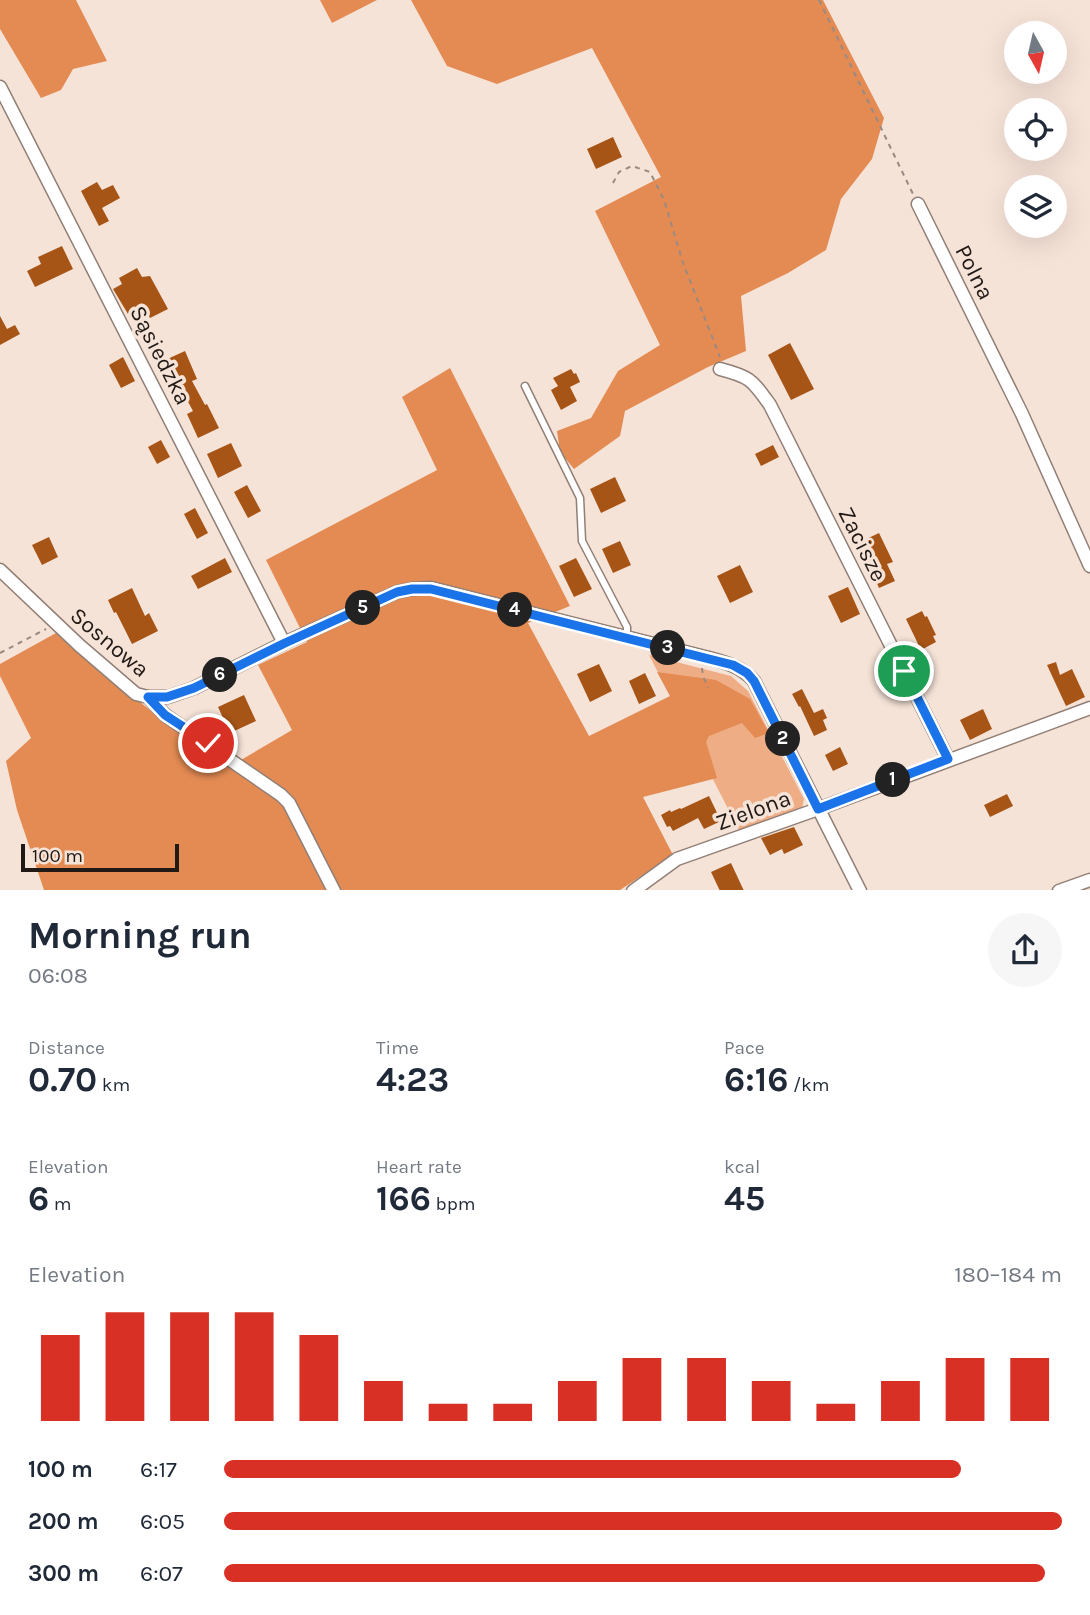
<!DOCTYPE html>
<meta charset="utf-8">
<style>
:root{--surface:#fff;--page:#f6f6f7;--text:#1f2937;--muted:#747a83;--accent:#d93025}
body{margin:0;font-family:Karla,sans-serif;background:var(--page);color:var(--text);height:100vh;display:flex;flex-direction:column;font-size:26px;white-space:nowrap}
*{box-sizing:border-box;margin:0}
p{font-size:23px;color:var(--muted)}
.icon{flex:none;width:38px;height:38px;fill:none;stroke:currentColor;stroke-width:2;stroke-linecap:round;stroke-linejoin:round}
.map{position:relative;height:890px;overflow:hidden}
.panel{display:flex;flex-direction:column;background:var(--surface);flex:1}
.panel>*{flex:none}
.needle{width:46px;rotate:172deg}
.fabs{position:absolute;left:1004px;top:21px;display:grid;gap:14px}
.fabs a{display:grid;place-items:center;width:63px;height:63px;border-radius:50%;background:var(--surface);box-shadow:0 7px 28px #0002;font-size:35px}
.scale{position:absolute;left:21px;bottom:18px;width:158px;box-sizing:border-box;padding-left:7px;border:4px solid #201915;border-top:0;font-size:19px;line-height:24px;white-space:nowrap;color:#201915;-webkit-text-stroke:5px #f6e3d8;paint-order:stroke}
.pin{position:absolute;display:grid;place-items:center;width:60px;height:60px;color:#fff;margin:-30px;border:4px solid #fff;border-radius:50%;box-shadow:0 2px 7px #0007}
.km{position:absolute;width:35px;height:35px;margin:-18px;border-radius:50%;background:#222;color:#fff;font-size:19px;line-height:35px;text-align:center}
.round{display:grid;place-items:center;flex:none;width:74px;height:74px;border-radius:37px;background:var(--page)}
.head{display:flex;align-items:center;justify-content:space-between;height:119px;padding:0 28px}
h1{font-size:38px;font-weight:700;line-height:52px}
.figures{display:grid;grid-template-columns:repeat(3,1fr);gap:10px;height:119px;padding:7px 28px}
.figures div{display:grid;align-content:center}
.figures b{font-size:35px;font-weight:700}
.figures small{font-size:19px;font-weight:400}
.figures p{font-size:19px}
.chart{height:196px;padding:14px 28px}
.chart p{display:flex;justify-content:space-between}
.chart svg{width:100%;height:126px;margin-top:7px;stroke:var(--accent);stroke-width:6}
ul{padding:0 28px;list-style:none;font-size:23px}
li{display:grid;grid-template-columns:112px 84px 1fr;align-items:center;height:52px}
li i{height:18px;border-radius:9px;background:var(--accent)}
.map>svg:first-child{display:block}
.green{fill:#efad85}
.forest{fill:#e38b53}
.building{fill:#a75516}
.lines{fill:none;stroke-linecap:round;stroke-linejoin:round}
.lane-casing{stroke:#917f75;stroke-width:9}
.street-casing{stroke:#917f75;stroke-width:15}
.path{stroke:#998b83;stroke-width:2;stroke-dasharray:5 5;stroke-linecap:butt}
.lane{stroke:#fff;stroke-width:6}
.street{stroke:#fff;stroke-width:12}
.route-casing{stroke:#fff;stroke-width:14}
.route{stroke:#1a73e8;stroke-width:9}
.labels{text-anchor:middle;stroke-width:7;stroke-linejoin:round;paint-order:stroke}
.street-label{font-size:23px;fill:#201915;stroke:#f6e3d8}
</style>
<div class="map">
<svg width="1090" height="891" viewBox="0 0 1090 891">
<rect width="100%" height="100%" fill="#f6e3d8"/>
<polygon class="green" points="649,655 731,676 748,691 804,799 802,809 740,832"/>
<g class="forest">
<polygon points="0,0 76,0 107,61 73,69 61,90 41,98 0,29"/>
<polygon points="320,0 377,0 332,23"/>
<polygon points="411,0 823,0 884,118 872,159 841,199 826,250 788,273 741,296 746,351 708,367 625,411 620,436 574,469 560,452 557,431 591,418 618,371 660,345 595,211 661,177 592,48 497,84 447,66"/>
<polygon points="450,368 570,606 528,623 589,736 670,696 657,672 716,680 750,699 769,733 755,738 742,723 709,736 706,742 717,778 643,797 673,855 620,890 44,890 17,810 6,761 31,738 0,676 0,664 56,633 151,711 229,767 292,730 258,665 307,642 266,560 437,470 402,397"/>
</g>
<g class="building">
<polygon points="613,137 622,157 596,169 587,149"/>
<polygon points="97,182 102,190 113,185 120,198 102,208 109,221 99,226 81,191"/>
<polygon points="62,246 73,269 35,287 27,271 41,264 38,257"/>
<polygon points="137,268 142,277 150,276 168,309 150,318 143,305 128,314 113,289 122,284 119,278"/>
<polygon points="0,316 7,329 15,325 20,334 0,345"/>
<polygon points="790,343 814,389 791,400 768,355"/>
<polygon points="185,351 197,379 192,381 205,405 207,404 219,428 198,438 187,414 193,411 180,387 176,389 163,361"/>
<polygon points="123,357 135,381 121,388 109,365"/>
<polygon points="571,369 574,374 576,373 580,382 570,387 577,401 561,410 551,390 558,386 553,378"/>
<polygon points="161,440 170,457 157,464 148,447"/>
<polygon points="231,443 242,466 218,478 207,454"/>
<polygon points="773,445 779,457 761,466 755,454"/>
<polygon points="615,477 626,501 601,513 590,489"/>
<polygon points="247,485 261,511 248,518 234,492"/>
<polygon points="195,508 208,533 197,539 184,514"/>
<polygon points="879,533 893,562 887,564 895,581 879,588 875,579 877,578 860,542"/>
<polygon points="49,537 58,557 42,565 32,545"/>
<polygon points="620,541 631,565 613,573 602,549"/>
<polygon points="225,558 232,572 198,589 191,576"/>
<polygon points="576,558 592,589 574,597 559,566"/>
<polygon points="740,565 753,592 730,603 717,576"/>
<polygon points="848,587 860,614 841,623 828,596"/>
<polygon points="132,588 145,616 149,613 158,631 132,644 116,612 114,613 108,600"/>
<polygon points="922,611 925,617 927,616 936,635 933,636 936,642 921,650 906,619"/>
<polygon points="1056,662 1060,675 1072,669 1085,697 1066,706 1047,665"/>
<polygon points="599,664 612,691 590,702 577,674"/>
<polygon points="645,673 656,696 639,704 629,681"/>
<polygon points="802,689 814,713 823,709 827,718 823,720 827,730 814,736 800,706 799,707 792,694"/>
<polygon points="244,695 256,721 230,733 218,707"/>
<polygon points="983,709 992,729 970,740 960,720"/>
<polygon points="840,747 848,764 833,771 825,755"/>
<polygon points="1007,794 1013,806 990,817 984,805"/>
<polygon points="709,796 721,821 704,829 698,818 673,831 670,826 667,827 661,815 670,810 671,812 680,808 681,809"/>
<polygon points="794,827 803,845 784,854 782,849 770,855 761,838"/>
<polygon points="731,863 744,891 720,891 711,872"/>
</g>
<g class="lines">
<g class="lane-casing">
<polyline id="lane" points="525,386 580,498 582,541 627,627 627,637"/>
</g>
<g class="street-casing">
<g id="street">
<polyline points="0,87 284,643"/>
<polyline points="918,204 1022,414 1090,566"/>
<path d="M 720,369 C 751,377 752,380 770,405 L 948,759"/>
<polyline points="0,570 79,645 136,694 148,697 165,715 281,795 289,803 334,891"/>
<path d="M 148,697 L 168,697 L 194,688 L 284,643 L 397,592 L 412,589 L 431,588 L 705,657 C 724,662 741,666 754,681 L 860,891"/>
<polyline points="633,891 677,859 818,809 1090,708"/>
<polyline points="1059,891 1090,880"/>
</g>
</g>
<g class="path">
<polyline points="819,0 913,194"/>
<polyline points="613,183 619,172 632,166 650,172 664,200 683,263 720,357"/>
<polyline points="0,653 46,629"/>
<polyline points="702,668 703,676 708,688"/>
<polyline points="762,804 767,814"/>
<polyline points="772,812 785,807 786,808"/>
</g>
<use href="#lane" class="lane"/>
<use href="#street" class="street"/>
</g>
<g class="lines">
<g class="route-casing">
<polyline id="route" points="208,743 165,715 148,697 167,697 194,688 285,643 397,592 412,589 431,589 733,665 747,673 754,681 818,809 948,759 904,671"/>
</g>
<use href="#route" class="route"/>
</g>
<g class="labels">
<g class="street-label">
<text transform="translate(975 272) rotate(63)" y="8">Polna</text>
<text transform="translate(161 355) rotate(63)" y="8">Sąsiedzka</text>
<text transform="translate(863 544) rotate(63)" y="8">Zacisze</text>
<text transform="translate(110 642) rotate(40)" y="8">Sosnowa</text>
<text transform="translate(753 810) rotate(-20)" y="8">Zielona</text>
</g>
</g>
</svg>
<div class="fabs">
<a><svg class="needle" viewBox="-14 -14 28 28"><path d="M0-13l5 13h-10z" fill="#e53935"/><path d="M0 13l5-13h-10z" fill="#747a83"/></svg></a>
<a><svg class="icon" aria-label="locate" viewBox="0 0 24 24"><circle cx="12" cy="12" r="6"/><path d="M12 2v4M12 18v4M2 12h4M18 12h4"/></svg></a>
<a><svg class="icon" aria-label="layers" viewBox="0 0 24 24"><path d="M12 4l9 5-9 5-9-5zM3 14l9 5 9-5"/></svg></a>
</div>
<div class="scale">100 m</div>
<div class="pin" style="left:904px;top:671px;background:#1e9e55"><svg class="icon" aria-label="arrive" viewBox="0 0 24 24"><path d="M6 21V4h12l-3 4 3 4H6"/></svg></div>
<div class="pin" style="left:208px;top:743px;background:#d93025"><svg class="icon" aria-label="check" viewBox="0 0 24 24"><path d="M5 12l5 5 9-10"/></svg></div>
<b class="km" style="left:893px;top:780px">1</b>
<b class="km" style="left:783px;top:739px">2</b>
<b class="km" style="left:668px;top:648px">3</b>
<b class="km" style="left:515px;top:610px">4</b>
<b class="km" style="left:363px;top:608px">5</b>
<b class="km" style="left:220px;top:675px">6</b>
</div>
<section class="panel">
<div class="head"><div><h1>Morning run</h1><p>06:08</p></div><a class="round"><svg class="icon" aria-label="share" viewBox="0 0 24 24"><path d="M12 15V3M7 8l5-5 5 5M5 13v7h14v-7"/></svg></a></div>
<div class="figures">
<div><p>Distance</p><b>0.70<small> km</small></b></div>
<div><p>Time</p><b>4:23</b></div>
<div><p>Pace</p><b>6:16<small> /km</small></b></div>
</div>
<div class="figures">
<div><p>Elevation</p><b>6<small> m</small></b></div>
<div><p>Heart rate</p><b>166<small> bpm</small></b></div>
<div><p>kcal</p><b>45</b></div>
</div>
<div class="chart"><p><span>Elevation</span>180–184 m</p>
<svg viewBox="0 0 160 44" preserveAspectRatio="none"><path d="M5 44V14M15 44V6M25 44V6M35 44V6M45 44V14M55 44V30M65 44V38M75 44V38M85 44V30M95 44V22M105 44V22M115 44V30M125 44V38M135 44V30M145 44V22M155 44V22"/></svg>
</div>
<ul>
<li><b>100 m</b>6:17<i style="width:88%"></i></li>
<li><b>200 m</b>6:05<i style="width:100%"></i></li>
<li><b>300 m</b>6:07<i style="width:98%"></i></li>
</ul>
</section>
